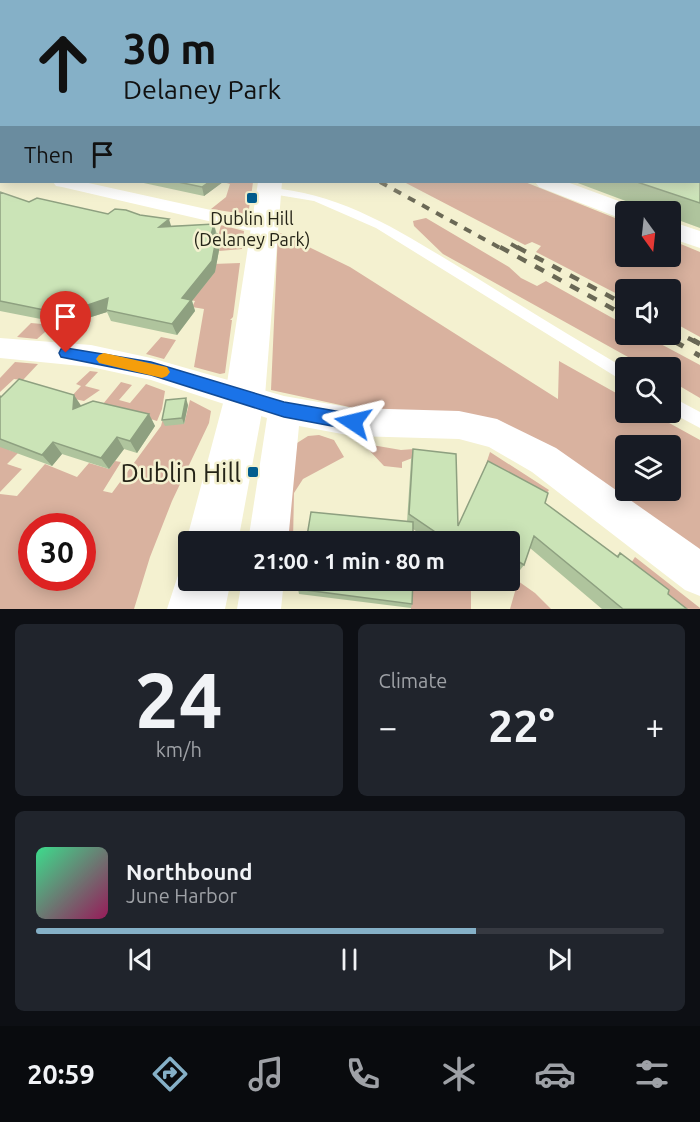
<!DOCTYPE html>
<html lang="en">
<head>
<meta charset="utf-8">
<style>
  :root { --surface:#171b24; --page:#20242c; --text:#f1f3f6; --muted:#9ea1a6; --line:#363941; --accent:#85b0c7 }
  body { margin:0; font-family:Ubuntu,sans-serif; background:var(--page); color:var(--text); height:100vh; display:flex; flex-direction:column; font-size:22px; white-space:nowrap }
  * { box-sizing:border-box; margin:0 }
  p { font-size:20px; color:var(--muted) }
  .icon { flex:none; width:33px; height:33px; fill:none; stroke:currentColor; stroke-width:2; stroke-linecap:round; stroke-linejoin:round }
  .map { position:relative; height:609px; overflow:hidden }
  .drawer { display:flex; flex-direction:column; gap:15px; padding:15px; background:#0d0f14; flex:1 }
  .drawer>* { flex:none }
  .guide { position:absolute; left:0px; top:0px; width:700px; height:183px; box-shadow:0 3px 15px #0003; background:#85b0c7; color:#111; overflow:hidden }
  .needle { width:39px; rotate:165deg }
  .controls { position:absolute; left:615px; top:201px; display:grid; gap:12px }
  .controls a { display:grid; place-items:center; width:66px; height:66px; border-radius:6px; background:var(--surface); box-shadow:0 3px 15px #0003; font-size:30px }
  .speed { position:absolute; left:18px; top:513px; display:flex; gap:12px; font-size:30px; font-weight:700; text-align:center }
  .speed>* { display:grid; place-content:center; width:78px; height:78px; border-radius:50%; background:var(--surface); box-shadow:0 3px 15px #0003; line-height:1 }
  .speed .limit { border:9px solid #d22; background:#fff; color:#111 }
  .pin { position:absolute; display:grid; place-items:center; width:51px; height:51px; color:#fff; margin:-62px -26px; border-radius:50% 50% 50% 0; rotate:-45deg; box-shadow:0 0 6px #0007 }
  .pin .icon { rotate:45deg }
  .me { position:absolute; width:66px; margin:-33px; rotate:280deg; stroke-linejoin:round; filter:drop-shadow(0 0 4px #0008) }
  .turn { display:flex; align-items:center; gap:21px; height:126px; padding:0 24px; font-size:27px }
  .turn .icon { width:78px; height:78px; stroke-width:2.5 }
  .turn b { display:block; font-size:42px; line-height:51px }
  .then { display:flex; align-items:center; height:57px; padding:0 24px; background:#0003; gap:12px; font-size:22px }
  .big { font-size:45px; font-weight:700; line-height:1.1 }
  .drawer .card { flex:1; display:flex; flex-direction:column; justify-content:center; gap:9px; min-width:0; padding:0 21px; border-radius:9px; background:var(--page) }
  .drawer .dial { align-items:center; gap:0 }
  .dial b { font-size:78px; line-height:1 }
  .song { display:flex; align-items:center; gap:18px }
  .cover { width:72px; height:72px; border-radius:9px; background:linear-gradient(135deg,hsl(150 70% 55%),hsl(330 70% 35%)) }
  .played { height:6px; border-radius:3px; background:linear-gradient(90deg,var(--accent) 70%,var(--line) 70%) }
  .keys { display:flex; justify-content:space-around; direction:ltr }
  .heat { display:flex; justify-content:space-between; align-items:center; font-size:33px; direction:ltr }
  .drawer .tiles { flex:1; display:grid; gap:15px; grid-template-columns:1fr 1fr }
  .card:last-child { grid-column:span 2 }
  .trip { position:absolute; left:178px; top:531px; width:342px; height:60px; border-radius:6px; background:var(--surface); box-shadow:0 3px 15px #0003; font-weight:700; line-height:60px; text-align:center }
  .tab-bar { display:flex; height:96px; justify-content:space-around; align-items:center; background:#090b0e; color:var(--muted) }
  .tab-bar .icon { width:42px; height:42px }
  .tab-bar .current { color:var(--accent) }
  .tab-bar b { font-size:27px; color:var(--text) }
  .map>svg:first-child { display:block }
</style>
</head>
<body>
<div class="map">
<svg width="700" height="609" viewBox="0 0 700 609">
  <rect width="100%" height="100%" fill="#f4f1d0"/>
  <path fill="#d9b29f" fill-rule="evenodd" d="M223,182H253L251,197L247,198V201H250L249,209L244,214L211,209L226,197L230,184Z
    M404,182H525L625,222L626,256H670L671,240L700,252V337L671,321L670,290H626L625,298L536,252L541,246L532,242L525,245Z
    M426,218L509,267L521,278L537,286L546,281L625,325L626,334L644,335L700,365V398L671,381L670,368L646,367L443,254L414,226L413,221Z
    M221,225L244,231L242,249L219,251L221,241L217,240Z
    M278,232L350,267L558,399L559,361L625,398L626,412L651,413L700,440V559L548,450L271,390ZM626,446H670V490H626Z
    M240,263L233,317L230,320H232L225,373L220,374L194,367L204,309L192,307L195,301L167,295L213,264Z
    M31,323L53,325L37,339L17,337Z
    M161,337L176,340L164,359L146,354Z
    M15,362L38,364L23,380L14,379L0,392V378Z
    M90,371L98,372L85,386L100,390L84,401L70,398L81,386L76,384Z
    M121,382L132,385L119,400L130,403L146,384L165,391L162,409L157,421L103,404Z
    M190,400L211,411L209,423L172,501L150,557L134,609H0V494L17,496L45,464L77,477L89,463L109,469L115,461L121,462L103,491L112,493L161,426L165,411L184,424ZM32,526H82V578H32Z
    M319,435L334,440L344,457L303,479L294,493L293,541L286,542L297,443L308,436Z
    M0,436L9,450L18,453L7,464L22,469L0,492Z
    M372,445L401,450L414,449L415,457L402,462V468L384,466L367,448Z
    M490,452L549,490L542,500L484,470Z
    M635,557L700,608V609H674L626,571Z
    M468,580L471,583V609H411V581Z
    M518,581L535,593L551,609H510Z"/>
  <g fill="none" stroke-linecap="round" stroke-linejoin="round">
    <path fill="#fff" fill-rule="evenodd" d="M269,188C347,193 412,239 477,278C526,309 576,339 626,369V383L376,228L314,201L266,193V189Z
      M670,396L700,412V428L670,412Z"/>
    <path fill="#fff" fill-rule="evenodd" d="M53,182H84L247,218L272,222L275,226L272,230L265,232L247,230L62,187L56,186Z
      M0,338L91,345L151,358L284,396L353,408L459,411L497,419L556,448L700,549V596L685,590L532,472L489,447L459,439L353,436L299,426L288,542H248L267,418L151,380L91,367L0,358Z
      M242,580H284L281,609H237Z"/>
    <path fill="#fff" fill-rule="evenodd" d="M258,182H282L265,396L238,542H189V550L186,542L225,396Z
      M535,182H567L635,207L638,212H626V220L617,217L539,187Z
      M670,221L700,231V248L670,238Z
      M189,558V580H231L225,609H167L183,560Z"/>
    <path stroke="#6a6855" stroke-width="4" stroke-dasharray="8 8" stroke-linecap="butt" d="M380,182L502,249
      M511,244L520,249"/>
    <path stroke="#6a6855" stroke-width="4.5" stroke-dasharray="10 10" stroke-linecap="butt" d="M500,247L626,316
      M517,247L626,305
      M670,329L696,342
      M660,334L674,342"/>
    <path stroke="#6a6855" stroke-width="5" stroke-dasharray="13 13" stroke-linecap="butt" d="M672,340L700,356
      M693,340L700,344"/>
  </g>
  <path fill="#afc49d" d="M700,137V228L670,217V212H655L575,182H699Z
    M139,182H223L204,196Z
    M0,192L29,202L108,214L171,226L214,224L220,245L215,272L192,301L195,311L177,335L111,321L107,312L88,318L65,314L56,322L0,311Z
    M0,396L149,414L155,426L137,453L124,449L109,469L62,454L52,466L0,447Z
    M188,405L184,424L165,426L162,420Z
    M413,449L458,526L545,503L616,556L620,553L668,594L687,609H602L530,548L524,565L517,574L510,569V542H432L413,529L407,522L411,460Z
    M478,580H497L491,590Z
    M298,589L412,604L411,608L299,594Z"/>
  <path fill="#8ea080" d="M209,182H223L204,196L202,187Z
    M169,219L172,229L159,227Z
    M214,224L216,235H211Z
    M217,234L220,245L215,272L192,301L195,311L177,335L172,324L182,298Z
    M108,298L106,310L107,312L88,318L82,307Z
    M58,303L65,314L56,322L49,311Z
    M74,395L82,407L73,409Z
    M186,398L188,405L184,424L182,418Z
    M149,414L155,426L137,453L130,441Z
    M117,437L124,449L109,469L101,458Z
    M53,442L62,454L52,466L42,455Z"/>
  <path fill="#cbe4b7" stroke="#8ea080" stroke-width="1.5" d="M699,136L700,137V203L637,182H699Z
    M178,182H209L202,187Z
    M0,192L29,202L37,198L108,214L115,209L126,210L140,215L169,219L159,227L214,224L211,235L217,234L212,261L182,298L191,300L172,324L106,310L108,298L82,307L58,303L49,311L0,301Z
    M19,379L74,395L73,409L93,401L149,414L130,441L117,437L101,458L53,442L42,455L0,439V396L1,397Z
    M186,398L182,418L162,420L166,400Z
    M413,449L456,454L458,526L488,461L548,493L545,503L618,557L620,553L669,590L668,594L687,609H623L534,536L524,565L510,556V542H450L409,514Z
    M311,512L413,522V542H306Z
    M300,580H413L412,604L298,589Z"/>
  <linearGradient id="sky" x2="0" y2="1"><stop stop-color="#89bed2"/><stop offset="0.57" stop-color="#faf9ea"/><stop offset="1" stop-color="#faf9ea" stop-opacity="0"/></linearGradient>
  <rect width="700" height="202" fill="url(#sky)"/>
  <path fill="#1a73e8" stroke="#114b97" stroke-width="1.5" d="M66,348L151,362L284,402L353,414L359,417L362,422L359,427L353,430L284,417L151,375L61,357L59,353L61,349Z"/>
  <path fill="#f59e0b" d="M104,353L162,366L167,367L170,372L167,376L162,378L99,363L96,359L99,355Z"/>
  <g fill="#025d8e" stroke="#f4f1d0" stroke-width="2">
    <rect x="246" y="192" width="12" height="12" rx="3"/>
    <rect x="247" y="466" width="12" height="12" rx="3"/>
  </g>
  <g text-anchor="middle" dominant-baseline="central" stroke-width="5" stroke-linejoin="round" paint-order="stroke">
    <g font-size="18" fill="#242317" stroke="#f4f1d0">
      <text x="252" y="218">Dublin Hill<tspan x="252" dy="21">(Delaney Park)</tspan></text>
    </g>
    <g font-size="26" fill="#242317" stroke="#f4f1d0" text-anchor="end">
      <text x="241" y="472">Dublin Hill</text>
    </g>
  </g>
</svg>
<div class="controls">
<a><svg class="needle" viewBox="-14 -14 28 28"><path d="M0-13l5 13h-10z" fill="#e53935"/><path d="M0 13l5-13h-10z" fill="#9ea1a6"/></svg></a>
<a><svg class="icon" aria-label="sound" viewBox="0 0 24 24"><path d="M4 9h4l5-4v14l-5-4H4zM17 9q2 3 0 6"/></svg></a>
<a><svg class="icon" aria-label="search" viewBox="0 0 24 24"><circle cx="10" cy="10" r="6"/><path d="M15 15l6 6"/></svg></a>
<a><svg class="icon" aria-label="layers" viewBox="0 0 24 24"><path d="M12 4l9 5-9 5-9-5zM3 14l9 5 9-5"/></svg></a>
</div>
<div class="speed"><div class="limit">30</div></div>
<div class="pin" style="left:66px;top:353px;background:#d93025"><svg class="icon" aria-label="arrive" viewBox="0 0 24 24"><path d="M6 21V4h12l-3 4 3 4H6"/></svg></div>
<svg class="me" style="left:353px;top:422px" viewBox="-20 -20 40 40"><path d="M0-17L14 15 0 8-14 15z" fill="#1a73e8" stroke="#fff" stroke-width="4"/></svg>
<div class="trip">21:00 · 1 min · 80 m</div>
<div class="guide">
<div class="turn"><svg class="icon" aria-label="ahead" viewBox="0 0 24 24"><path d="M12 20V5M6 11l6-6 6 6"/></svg><div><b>30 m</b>Delaney Park</div></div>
<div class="then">Then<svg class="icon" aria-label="arrive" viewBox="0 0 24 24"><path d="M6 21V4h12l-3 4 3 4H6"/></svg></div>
</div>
</div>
<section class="drawer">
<div class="tiles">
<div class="card dial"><b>24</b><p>km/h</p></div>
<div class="card"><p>Climate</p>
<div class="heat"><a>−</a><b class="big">22°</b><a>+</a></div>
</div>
<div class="card">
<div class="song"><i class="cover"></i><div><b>Northbound</b><p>June Harbor</p></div></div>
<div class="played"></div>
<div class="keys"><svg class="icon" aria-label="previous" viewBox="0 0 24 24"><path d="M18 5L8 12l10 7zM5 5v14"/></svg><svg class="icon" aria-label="pause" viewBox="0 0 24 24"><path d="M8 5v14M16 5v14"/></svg><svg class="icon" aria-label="next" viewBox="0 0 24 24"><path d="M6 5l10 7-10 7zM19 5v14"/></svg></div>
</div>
</div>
</section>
<nav class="tab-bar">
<b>20:59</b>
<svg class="icon current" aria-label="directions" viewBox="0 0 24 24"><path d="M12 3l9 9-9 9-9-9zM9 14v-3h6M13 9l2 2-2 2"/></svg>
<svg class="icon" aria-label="music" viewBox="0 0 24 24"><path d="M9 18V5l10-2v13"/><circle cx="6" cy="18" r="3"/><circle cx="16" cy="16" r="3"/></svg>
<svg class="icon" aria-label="phone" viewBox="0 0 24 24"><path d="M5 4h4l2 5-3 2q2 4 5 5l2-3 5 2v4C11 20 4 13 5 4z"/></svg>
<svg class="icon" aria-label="climate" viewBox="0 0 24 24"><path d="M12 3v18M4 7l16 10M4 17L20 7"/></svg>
<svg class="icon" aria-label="car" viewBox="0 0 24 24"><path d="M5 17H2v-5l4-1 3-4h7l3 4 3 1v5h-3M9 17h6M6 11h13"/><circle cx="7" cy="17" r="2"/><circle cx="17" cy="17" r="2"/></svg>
<svg class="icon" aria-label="filters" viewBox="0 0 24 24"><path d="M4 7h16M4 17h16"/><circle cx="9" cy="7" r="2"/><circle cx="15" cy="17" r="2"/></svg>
</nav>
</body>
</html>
